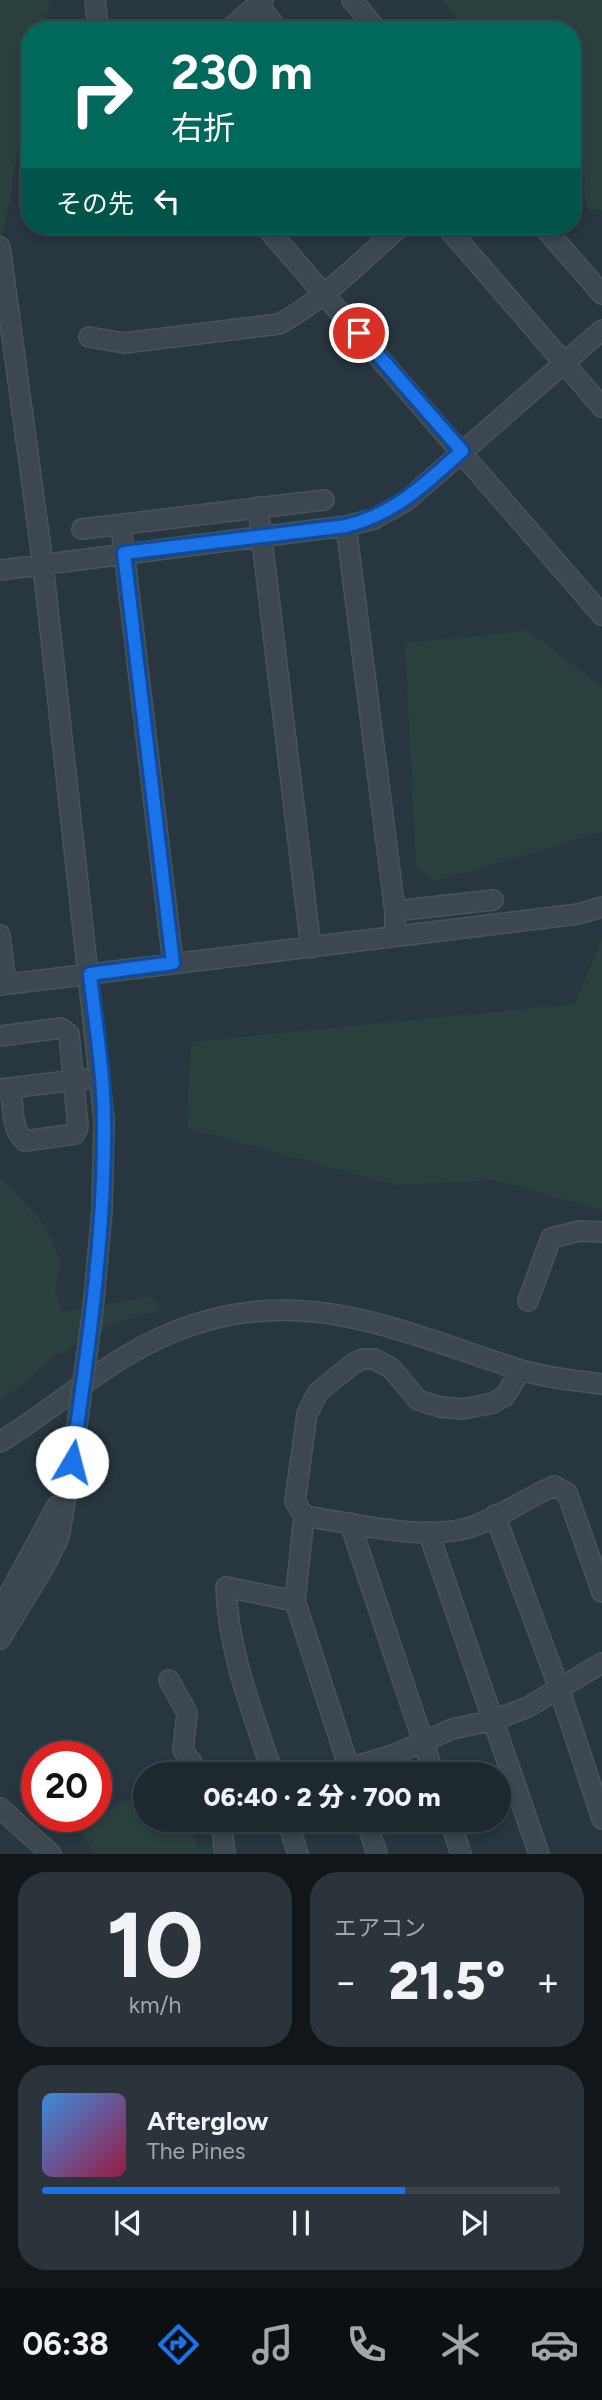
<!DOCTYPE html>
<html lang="ja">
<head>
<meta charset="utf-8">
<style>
  :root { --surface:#1e282f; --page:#2b343b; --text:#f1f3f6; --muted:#a1a6aa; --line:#3c444b; --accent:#1a73e8 }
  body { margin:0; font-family:Figtree,"Noto Sans JP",sans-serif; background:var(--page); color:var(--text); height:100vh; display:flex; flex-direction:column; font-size:26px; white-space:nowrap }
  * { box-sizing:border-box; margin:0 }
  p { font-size:23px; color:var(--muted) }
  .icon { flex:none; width:38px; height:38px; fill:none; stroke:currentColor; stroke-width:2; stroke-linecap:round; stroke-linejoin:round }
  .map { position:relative; height:1854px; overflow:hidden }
  .drawer { display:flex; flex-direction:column; gap:18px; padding:18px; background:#10161a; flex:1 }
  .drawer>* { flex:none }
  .hud { position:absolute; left:21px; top:21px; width:560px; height:214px; border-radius:28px; box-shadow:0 4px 10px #0003,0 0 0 2px var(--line); background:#00695c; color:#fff; overflow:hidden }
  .speed { position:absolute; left:21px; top:1741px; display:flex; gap:14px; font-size:35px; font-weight:700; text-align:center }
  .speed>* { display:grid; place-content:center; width:91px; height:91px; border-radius:50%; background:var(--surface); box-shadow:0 4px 10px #0003,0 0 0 2px var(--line); line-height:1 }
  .speed .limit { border:10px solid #d22; background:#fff; color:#111 }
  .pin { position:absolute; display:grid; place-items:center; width:60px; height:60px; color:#fff; margin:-30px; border:4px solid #fff; border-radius:50%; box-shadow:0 2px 7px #0007 }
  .me { position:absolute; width:77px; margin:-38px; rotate:8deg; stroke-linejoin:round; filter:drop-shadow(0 0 5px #0008) }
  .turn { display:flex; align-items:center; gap:24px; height:147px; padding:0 35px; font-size:32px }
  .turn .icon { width:91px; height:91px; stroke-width:2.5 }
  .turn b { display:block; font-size:49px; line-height:60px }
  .then { display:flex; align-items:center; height:66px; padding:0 35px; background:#0003; gap:14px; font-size:26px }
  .big { font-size:52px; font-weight:800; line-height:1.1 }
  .drawer .tile { flex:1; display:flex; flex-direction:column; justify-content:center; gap:10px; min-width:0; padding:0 24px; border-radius:28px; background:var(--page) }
  .drawer .dial { align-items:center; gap:0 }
  .dial b { font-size:91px; line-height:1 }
  .song { display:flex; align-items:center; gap:21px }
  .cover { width:84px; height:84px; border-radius:10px; background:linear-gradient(135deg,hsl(210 70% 55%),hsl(340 70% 35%)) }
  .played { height:7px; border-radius:4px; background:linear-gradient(90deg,var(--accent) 70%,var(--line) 70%) }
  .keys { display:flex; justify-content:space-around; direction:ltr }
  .heat { display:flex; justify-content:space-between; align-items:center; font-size:38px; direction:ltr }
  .drawer .tiles { flex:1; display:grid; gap:18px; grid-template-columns:1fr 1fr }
  .tile:last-child { grid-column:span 2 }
  .trip { position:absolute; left:133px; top:1762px; width:378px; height:70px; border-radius:35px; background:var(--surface); box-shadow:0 4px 10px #0003,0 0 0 2px var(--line); font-weight:800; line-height:70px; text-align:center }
  .tabs { display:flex; height:112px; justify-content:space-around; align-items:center; background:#0c1013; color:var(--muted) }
  .tabs .icon { width:49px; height:49px }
  .tabs .on { color:var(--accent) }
  .tabs b { font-size:32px; color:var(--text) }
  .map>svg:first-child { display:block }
</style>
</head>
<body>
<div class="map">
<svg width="602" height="1854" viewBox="0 0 602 1854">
  <rect width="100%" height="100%" fill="#28363f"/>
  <path fill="#2a403f" d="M0,0H50L43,30H30V83L0,252Z
    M441,0H602V211L587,208C578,183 594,178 572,152V30H467Z
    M529,631L602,687V832L436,881L416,866L405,643Z
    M602,938V1210L497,1180L396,1185L187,1128L191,1042L575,1004Z
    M0,1176L44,1224L61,1261L55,1292L63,1312L151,1296L161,1310L113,1324L54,1357L0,1402Z
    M145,1792V1820H186L198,1847L217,1845L218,1854H96L75,1826Z"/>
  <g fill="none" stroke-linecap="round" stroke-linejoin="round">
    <g stroke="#49535c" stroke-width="22">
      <path id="minor" d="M95,0L98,26
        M352,0L377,30
        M258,5L279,30
        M228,30L263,0
        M265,226L602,615
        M446,226L602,407
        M543,226L602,294
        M0,247L43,565L104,1120L102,1211L93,1309
        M89,337L124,343L279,324C325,299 362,260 401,226
        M258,507L311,948
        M121,526L173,963
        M346,526L395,911V936
        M82,529L324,500
        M0,570L346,526L374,519L406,501L602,330
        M395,911L493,900
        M0,935L6,984
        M0,985L578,914L602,907
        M0,1036L61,1028L69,1034L78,1127L75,1134L25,1141C11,1131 13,1104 11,1088
        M0,1089L85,1079
        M528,1301L551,1238L580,1231L602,1232
        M0,1442C54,1409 101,1365 160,1338C292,1277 392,1329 518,1369C545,1378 574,1380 602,1384
        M495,1515L559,1688L602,1819
        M304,1516C352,1523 425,1542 471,1527C500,1518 526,1498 554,1486L567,1493L602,1592
        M350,1523L434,1774
        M429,1534L539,1854
        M0,1611L57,1506
        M0,1639L44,1567L59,1537L72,1462
        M169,1680L187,1713L183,1750L200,1774
        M349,1768L393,1755L452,1729L494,1720L528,1707L602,1663
        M273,1774C253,1713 228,1652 226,1587L295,1601
        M351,1774L295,1601L304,1516L295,1501L307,1414L318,1392L354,1363L363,1359H374L391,1368L418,1400L440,1407L463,1409L493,1403L505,1396L521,1370
        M0,1808L51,1854
        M221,1820L225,1854
        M287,1820L298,1854
        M366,1820L377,1854
        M450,1820L461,1854"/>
    </g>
    <use href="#minor" stroke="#3c474f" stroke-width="19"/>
    <g stroke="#49535c" stroke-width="22" stroke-linecap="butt">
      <path id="minor-bridge" d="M72,1462L93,1309"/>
    </g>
    <use href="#minor-bridge" stroke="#3c474f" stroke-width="19"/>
  </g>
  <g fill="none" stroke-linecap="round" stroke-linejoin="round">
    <g stroke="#114b97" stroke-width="18">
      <path id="route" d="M72,1462C88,1349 105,1236 104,1122C104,1073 95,1022 90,974L173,963L124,553L346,526C397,513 423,485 462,451L359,333"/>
    </g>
    <use href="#route" stroke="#1a73e8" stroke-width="12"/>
  </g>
</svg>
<div class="speed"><div class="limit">20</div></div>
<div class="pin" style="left:359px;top:333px;background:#d93025"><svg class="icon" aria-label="arrive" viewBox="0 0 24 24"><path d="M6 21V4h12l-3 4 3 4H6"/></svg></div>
<svg class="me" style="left:72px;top:1462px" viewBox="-20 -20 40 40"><circle r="19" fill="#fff"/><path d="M0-13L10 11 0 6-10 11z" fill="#1a73e8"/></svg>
<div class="trip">06:40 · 2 分 · 700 m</div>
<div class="hud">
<div class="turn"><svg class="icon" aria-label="right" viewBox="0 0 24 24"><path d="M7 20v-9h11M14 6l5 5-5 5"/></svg><div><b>230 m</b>右折</div></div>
<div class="then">その先<svg class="icon" aria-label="left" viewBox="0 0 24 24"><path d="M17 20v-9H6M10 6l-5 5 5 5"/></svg></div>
</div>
</div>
<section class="drawer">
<div class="tiles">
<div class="tile dial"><b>10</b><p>km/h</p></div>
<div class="tile"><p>エアコン</p>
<div class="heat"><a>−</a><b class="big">21.5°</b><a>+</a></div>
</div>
<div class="tile">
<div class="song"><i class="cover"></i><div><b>Afterglow</b><p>The Pines</p></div></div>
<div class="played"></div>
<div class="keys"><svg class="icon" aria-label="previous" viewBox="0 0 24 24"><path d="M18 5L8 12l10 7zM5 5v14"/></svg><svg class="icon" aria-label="pause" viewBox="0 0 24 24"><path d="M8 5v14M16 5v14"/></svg><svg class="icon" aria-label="next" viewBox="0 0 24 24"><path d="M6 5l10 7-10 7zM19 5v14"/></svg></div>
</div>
</div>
</section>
<nav class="tabs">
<b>06:38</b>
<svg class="icon on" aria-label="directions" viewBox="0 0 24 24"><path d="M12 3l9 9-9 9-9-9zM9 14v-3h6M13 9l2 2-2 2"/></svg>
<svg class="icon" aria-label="music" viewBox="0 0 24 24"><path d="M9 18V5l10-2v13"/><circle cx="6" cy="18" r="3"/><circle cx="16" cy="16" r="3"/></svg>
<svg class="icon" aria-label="phone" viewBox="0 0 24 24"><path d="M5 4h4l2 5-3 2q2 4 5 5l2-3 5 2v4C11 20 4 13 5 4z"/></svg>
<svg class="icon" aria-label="climate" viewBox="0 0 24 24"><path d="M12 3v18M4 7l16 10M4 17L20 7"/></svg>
<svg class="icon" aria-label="car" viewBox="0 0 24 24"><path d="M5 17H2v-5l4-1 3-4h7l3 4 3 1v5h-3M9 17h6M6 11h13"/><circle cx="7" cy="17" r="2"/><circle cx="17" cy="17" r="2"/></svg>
</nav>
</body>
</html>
